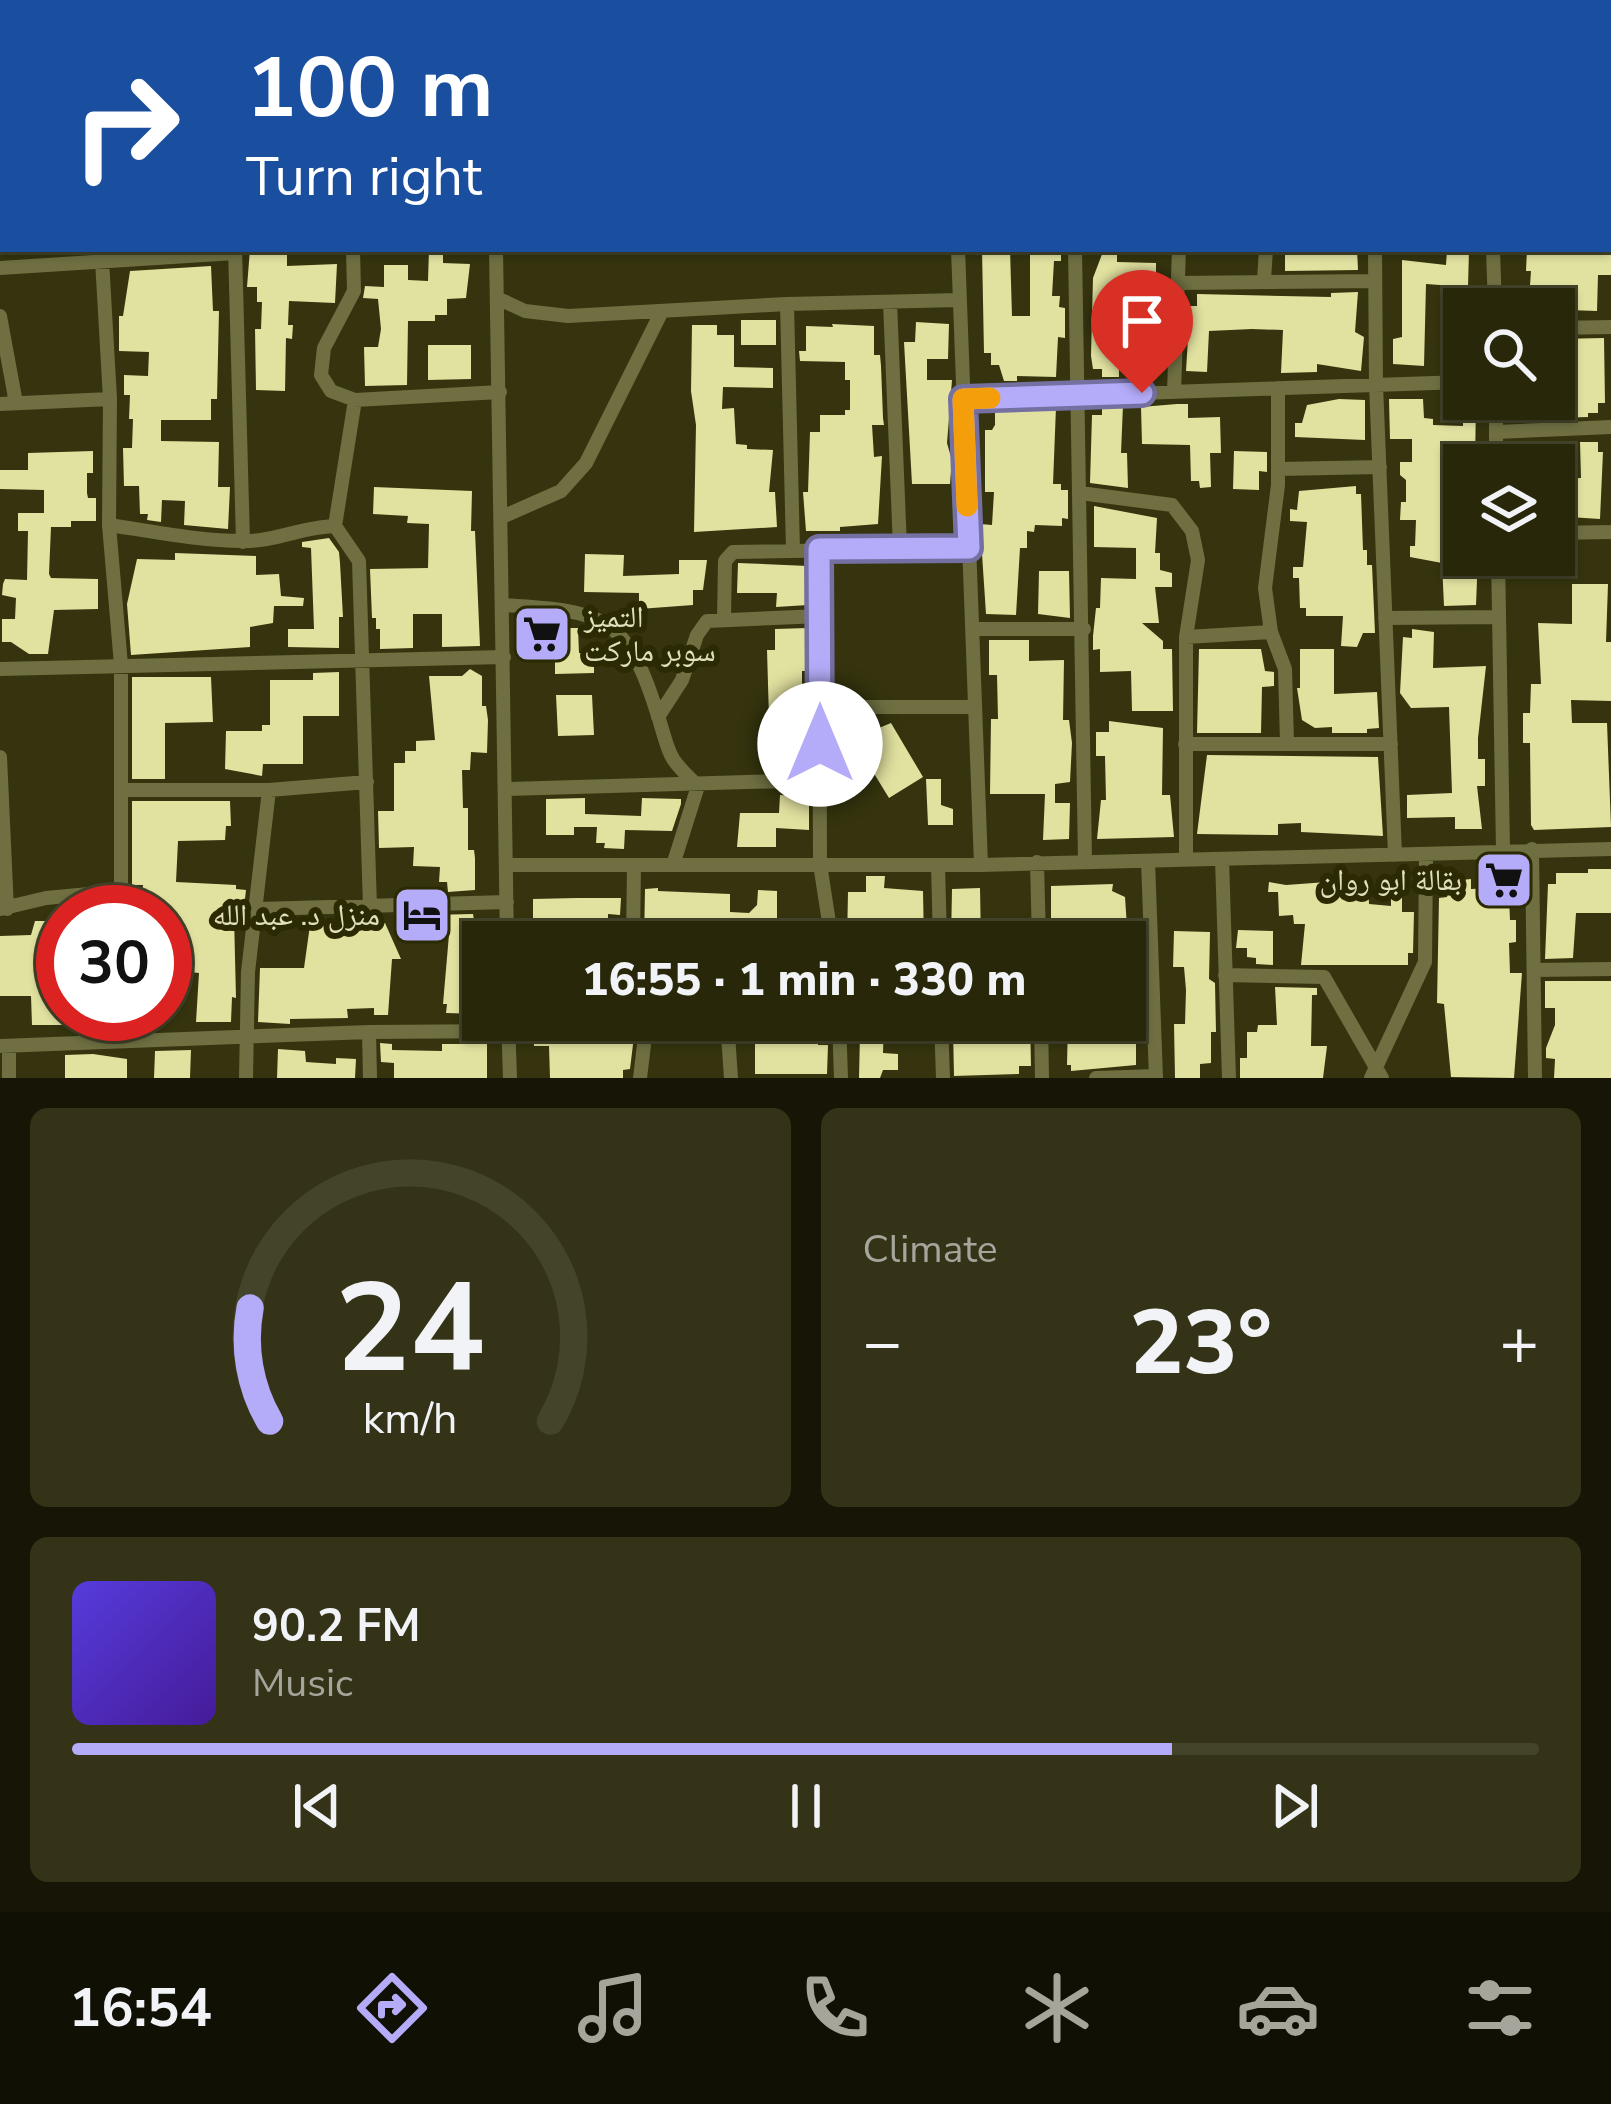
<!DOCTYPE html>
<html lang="en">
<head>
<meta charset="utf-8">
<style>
  :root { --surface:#28270a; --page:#343318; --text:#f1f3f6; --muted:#a5a59c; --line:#44442b; --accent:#b4acf9 }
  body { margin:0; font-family:"Nunito Sans","Noto Naskh Arabic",sans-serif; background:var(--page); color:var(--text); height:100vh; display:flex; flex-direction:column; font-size:45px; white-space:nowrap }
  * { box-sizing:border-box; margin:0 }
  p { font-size:39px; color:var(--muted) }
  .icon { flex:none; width:66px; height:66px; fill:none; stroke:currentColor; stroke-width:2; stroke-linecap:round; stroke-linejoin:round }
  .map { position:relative; height:1078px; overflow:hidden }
  .drawer { display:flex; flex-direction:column; gap:30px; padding:30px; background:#161506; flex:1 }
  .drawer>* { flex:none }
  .banner { position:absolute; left:0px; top:0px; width:1611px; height:252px; box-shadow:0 3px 9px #0004,0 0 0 3px var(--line); background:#1a4fa0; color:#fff; overflow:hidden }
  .tools { position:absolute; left:1443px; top:288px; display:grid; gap:24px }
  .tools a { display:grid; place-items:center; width:132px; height:132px; border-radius:0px; background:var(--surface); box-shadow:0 3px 9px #0004,0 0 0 3px var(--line); font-size:60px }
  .speed { position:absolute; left:36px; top:885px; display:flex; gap:24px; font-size:60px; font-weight:700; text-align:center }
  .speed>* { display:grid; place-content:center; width:156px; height:156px; border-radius:50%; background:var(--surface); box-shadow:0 3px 9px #0004,0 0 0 3px var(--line); line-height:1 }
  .speed .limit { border:18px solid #d22; background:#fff; color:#111 }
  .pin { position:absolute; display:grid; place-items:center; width:102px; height:102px; color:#fff; margin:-123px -51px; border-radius:50% 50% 50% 0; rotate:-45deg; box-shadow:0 0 12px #0007 }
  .pin .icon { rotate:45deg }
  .me { position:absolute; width:132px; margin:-66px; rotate:0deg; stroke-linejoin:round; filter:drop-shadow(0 0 9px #0008) }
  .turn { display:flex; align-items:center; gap:42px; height:252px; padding:0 48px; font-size:54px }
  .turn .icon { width:156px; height:156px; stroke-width:2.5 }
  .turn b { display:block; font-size:84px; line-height:102px }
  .big { font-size:90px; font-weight:800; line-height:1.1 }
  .drawer .tile { flex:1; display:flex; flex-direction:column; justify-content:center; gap:18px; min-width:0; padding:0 42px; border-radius:18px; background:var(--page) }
  .drawer .dial { align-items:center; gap:0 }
  .dial svg { height:312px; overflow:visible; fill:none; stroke:var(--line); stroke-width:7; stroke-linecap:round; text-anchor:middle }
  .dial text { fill:var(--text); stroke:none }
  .song { display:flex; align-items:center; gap:36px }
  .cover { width:144px; height:144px; border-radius:18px; background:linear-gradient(135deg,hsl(250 70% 55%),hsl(260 70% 35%)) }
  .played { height:12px; border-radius:6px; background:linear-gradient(90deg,var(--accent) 75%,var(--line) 75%) }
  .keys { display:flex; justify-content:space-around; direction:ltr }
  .heat { display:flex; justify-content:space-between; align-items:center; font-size:66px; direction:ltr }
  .drawer .tiles { flex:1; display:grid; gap:30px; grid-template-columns:1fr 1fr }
  .tile:last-child { grid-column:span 2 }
  .trip { position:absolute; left:462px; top:921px; width:684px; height:120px; border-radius:0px; background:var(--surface); box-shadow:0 3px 9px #0004,0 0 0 3px var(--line); font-weight:800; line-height:120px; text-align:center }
  .tab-bar { display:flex; height:192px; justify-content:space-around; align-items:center; background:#101004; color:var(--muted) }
  .tab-bar .icon { width:84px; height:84px }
  .tab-bar .active { color:var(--accent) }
  .tab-bar b { font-size:54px; color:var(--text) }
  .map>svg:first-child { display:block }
</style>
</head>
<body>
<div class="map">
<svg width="1611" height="1078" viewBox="0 0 1611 1078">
  <rect width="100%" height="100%" fill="#35340e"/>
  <path fill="#e1e1a0" d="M250,249H287V266L337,264L335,303L289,301L288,325H293L292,339L286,338L285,391L256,390L255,329H261L262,302H257V287H247Z
    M429,249H443V263L470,264L466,298L447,299V315H435V321H408L407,385L365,386L364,347H378L381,329L378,299L363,298L365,286L384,287V265H408V280L428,281Z
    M982,249H1010L1012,316H1030V249H1061V261H1054L1052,296H1060L1059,307L1065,308V338L1058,337L1056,377L1017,376V381H1004L999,365H991V353H984Z
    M1104,249H1117V262L1156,263V305H1166L1165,336H1112V359H1119V377H1102V369H1093L1091,356L1093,278Z
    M1293,249H1357L1358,270L1285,271V254H1293Z
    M1527,249H1611V275H1598L1597,311L1538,309V301L1529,300L1531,271H1526Z
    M1447,250H1469L1468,287L1426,284L1424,366L1393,364V339L1402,337V260L1446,265Z
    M211,266L213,311H219L217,399H211V420H161V441L219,442L218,487H230L228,529L184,525L185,501L162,500L161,522L147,520L148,514H140L139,486H124L123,448H132L133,419H129L130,395H124V375L148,376L149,352L119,351V316H123L130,271Z
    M1358,292L1355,332L1364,337L1361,371L1317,364V372L1281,373L1283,330L1252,329L1209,331L1207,372L1186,371L1190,306H1197V294L1331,297V293Z
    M741,320H776V345H741Z
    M916,322L949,324L948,359H927V380H952L947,443L955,471H951L950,484H912L904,342H915Z
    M832,324L874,326V355H880L881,366L883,418L884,425H872L874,457L882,456L878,524L840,527V531H806L803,492H808L810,432H820V415H845V410H850V380H845V362L800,361L799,351H806V326L833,327Z
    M692,325H717V335H734V367L773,368V388L723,387L722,409L734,408L736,444L747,445V449L773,450L769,492H775L777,527L694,532L696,425L691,391Z
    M1604,338L1605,403H1598V413H1588V417L1523,419V399H1554L1557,339Z
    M428,345H471V379L428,380Z
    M1339,399L1365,400V440L1295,437V423H1302L1307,405Z
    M1389,399H1423L1424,418L1433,419V425L1463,426V399H1476L1475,465H1464V555H1478L1476,605L1444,606L1442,563L1410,557V546H1415L1416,520H1400L1401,502H1406V480L1400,475V462H1412V439H1390Z
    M1177,404H1188V418L1220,417L1221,453H1210L1211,487L1200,488L1199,481H1191L1190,445L1142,444L1141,407Z
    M1123,405L1121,453H1127L1128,488L1090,483L1092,415H1102V406Z
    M1056,407L1053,484H1061V490H1068V519L1062,518V526L1035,525L1034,532L1027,531V548H1020L1016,615L986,614L980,524L992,525L994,492H985V430H992L995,425V409Z
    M1580,442H1598V452H1603L1600,519L1554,516V479L1581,478Z
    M93,451V473H87V493L88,498H96V521H71V527H51L49,574L51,578L98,579V609L54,610L48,654H29L11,642H2V619H15L16,598L2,595L3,584L5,579L27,580L28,531H18V513H44V490L0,489V470H28V453Z
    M1234,451L1267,452V472L1259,471V490L1233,489Z
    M1356,486V494H1361L1363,550H1367V565H1372L1375,633H1363L1357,647L1341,646L1343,616H1306V608H1300L1299,578H1293V567H1303L1307,522L1290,521V509L1297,510L1299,491Z
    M374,487L472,491L471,531H475L480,646L442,647V614H413V648L380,649V629H376V618H372L370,569L428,568L429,524L407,523L408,516L373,514Z
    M1094,506L1157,518L1155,553H1160V570L1172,573V587H1155L1159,623H1142L1163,641V649H1172L1173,711H1132L1131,671L1100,672V649L1093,650V636L1096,608H1100L1101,578L1136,579V548L1094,547Z
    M329,538L339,552L340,563L343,617H339V648L288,647V629H314L311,548L302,547V542Z
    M175,553L256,556V575L279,574L281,596L304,598L303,606H274L273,623L250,627V647L131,655L127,604L137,559L175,560Z
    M585,554L624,555L623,576L679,574V560H707L703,590H693V605L639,609V593L584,592Z
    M738,563L808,566V605L776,607L777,593H737Z
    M1039,571H1069L1070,618L1038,614Z
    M1572,584H1608L1606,642H1611V701L1571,700L1572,723H1607L1611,827L1534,830L1531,825L1530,743H1523V713H1530L1531,684H1541L1538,623L1572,624Z
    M564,628H578L579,653H594V673L555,674V652H545V632H564Z
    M808,628V671H802V732H808V769L778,770V752H770L767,650H775V629Z
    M1412,629L1434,632L1433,668L1486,666L1478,738V759H1485V786H1477L1482,829H1455V817L1407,818V795L1452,793L1449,707L1411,708L1400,693L1403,637L1412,638Z
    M989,640H1029V661L1064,660L1063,720H1069L1072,743L1070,782L1055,784V803H1070L1069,839L1043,840L1045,794H990L991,719H998L997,675H989Z
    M1199,649H1261L1265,671L1274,672V686L1262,687L1261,733H1197Z
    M1300,649H1334V694L1377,692L1379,728L1367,729V733H1332V727L1315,728L1302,720L1297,688H1300Z
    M470,669L482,676V706H486L488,720L487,753L471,752L470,770H462L463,808H468V850H474L475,858V890L448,892L447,882H439L440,867L413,866L414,847L379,848L378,811H394V763H405V751H416V741L435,740L429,676H462Z
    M339,672V716H303V764H263L262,776L225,769L226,731H262V725H270V680H313V673Z
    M132,677H211L213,722L165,723V779H132Z
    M556,695H592L594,735L558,736Z
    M1109,721L1163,728L1162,795H1170L1174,837L1097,839L1101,800H1106L1105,756H1096V732H1109Z
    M891,723L923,777L889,798L856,744L864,739L862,735Z
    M1207,755L1378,757L1383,836L1301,832V823L1278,824V835L1197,834Z
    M926,779H941V805L953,809V825H928Z
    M780,795L809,797V830L776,828V847H737L740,813H779Z
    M585,798V814L641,816L642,798L681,799V804L672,831L625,830L624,849L604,848L605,843H596L597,827H574V835H546V799Z
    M132,801H230L231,826H226L225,840L178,841L176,882L236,885V889L246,890L243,917L234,916L236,998L232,997L231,1022H196L199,973L190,972L191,954L165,953V912H141L143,885H132Z
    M1588,869H1611V913H1576L1573,958L1545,959L1548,884H1556V873H1588Z
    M1518,875V897H1509L1510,920H1516V942L1509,943L1510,973H1522L1514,1078L1451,1077L1444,1004L1437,1003L1439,898L1447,897L1451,881L1471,879V889L1494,888V876Z
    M866,876H885L884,888L923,891L924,942H847L848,892H866Z
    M1368,879L1369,904L1391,906V895H1402V912H1414L1413,953H1408V965H1301L1305,924H1294L1293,915L1279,916L1278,892H1268L1269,882L1286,885Z
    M1113,884L1112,891L1125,897L1128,942H1051V886Z
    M658,888V891L730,894V912L749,913L757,905L758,890L777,891V942H644L645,889Z
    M980,888L981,942L951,941L952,889Z
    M577,898H621L620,915L608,914V931H578V935H571V942H556V933L533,932V899Z
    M473,914L474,920L490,924V942H483V962H474L472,973L470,996H481L480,1014L446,1013L447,1004H443L450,923L430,925L429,915Z
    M35,921H59V932H62V1025H32L31,996H0V936L31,935Z
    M385,923L401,959H392L388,1015H374V1008L347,1009L348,1018L290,1019V1024L258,1022L260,968H304L310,925L327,926L326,933L352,934V925Z
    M1238,930L1273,931V965L1256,964V958L1247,957V948H1236Z
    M1174,931L1210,932L1209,979L1215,983L1216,1032H1211V1063L1200,1064V1078H1175L1174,1024H1185L1186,990L1184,967H1173Z
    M1545,981H1611V1078H1554L1555,1059L1546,1058V1048L1555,1025V1008H1545Z
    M1275,987L1317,988V995H1312L1311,1046H1327L1323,1078H1240V1058H1247V1032H1257L1258,1025H1277Z
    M533,1020H625L626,1027L635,1028L630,1069L623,1070V1078H550L549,1046H534Z
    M746,1020H818V1045H828L827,1074H755V1033H746Z
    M853,1020H884L883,1053L898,1054V1070H883L880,1078H859L860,1034H853Z
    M961,1020H1030L1031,1066H1019V1074L954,1076L953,1030H961Z
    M1068,1020H1085V1025L1092,1027H1136V1065L1071,1071V1065H1067Z
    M380,1043L392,1044V1050L442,1051V1044H487V1078H394V1063L381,1062Z
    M278,1049L305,1051L306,1062L336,1064V1058L356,1059L355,1078H277Z
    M191,1050L190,1078H154L155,1051Z
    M93,1054L127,1059V1078H65V1055Z"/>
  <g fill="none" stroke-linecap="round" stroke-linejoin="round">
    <path stroke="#6f6f42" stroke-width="14" d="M102,0V3
      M353,0V3
      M500,0V3
      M949,0V3
      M1077,0L1078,3
      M1371,0V3
      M1168,3L1169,0
      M1485,3V0
      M0,134H3
      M1608,213L1611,212
      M235,249L243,542
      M353,249L354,291L324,348L321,375L331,391L355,400L335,526L359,561L370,907
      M496,249L507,942
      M958,249L981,865
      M1075,249L1085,861
      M1375,249L1376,384L1395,855
      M1493,249L1495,309
      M102,260L110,399L109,525L121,665V912
      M0,268L235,253
      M1264,280L1266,249
      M1178,283L1375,281
      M497,298L525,311L568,316L787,304L960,300
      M890,302L900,548
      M787,304L793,550
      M0,316L16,403
      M1554,328L1611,327
      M1278,388V485L1265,588L1271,632L1285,669L1287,743
      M1174,392L1179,249
      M963,399L1464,382
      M1496,399V465
      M355,400L500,392
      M0,404L110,399
      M1496,432L1611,427
      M1279,469L1380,467
      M1080,493L1172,505L1192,531L1198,560L1186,637V859
      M502,517L561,491L586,463L662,311
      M109,525C152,531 198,541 242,541C274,542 302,527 335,526
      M1554,533L1611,532
      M819,549L820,864L832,942
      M1498,555L1503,850
      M503,605C604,611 627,615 658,716C671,756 665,755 698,786L673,865
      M724,618L725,561L733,552L969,548
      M1385,618L1499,617
      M972,629H1084
      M1186,637L1271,632
      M0,669L504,657
      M820,707H975
      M658,717L682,680L697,635L707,621L821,616
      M1185,744H1391
      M0,757L7,909
      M506,789L820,780
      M122,790H269L367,782
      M1532,849L1535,1078
      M1222,859L1229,1078
      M1148,861L1156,1078
      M1037,862L1039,942
      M506,865H981L1611,849
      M938,865L940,942
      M0,909L46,898L121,891
      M258,909L507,902
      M633,942L634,865
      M1534,970L1611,969
      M1225,975L1324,977L1382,1078
      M122,1014V1039
      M508,1020L510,1078
      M727,1020L731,1078
      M839,1020L841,1078
      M941,1020L943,1078
      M1041,1020L1042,1078
      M369,1032L370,1078
      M0,1046L369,1032L508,1031
      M9,1078V1046
      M246,1078L248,972L269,790
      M640,1078L647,1020
      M1096,1078L1156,1076
      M1371,1078L1425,962L1426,854"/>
  </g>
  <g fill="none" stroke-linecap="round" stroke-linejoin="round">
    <g stroke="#7570a2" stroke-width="30">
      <path id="route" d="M820,744L819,549L969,548L963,399L1142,393"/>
    </g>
    <use href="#route" stroke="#b4acf9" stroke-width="21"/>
    <path stroke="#f59e0b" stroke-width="21" d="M967,506L963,399L990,398"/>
  </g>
  <defs>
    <g id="supermarket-square" transform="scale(3)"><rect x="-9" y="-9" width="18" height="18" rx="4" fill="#b4acf9" stroke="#2b2a03"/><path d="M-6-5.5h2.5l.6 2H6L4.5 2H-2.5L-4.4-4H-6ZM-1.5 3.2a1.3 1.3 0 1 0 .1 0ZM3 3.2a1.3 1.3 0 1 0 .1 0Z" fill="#111"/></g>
    <g id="hotel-square" transform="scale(3)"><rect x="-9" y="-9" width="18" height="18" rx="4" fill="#b4acf9" stroke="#2b2a03"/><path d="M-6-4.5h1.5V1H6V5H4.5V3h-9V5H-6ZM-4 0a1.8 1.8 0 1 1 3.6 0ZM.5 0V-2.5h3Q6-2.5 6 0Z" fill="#111"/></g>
  </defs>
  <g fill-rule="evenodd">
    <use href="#supermarket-square" x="542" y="634"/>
    <use href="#supermarket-square" x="1504" y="880"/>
    <use href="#hotel-square" x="422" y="915"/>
  </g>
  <g text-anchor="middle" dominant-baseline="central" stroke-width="12" stroke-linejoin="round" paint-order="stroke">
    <g font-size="30" fill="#e0e0bd" stroke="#2b2a03" text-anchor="end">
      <text x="584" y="617" text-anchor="start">التميز<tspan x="584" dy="34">سوبر ماركت</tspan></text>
      <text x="1462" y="880">بقالة ابو روان</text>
      <text x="380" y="915">منزل د. عبد الله</text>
    </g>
  </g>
</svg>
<div class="tools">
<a><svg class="icon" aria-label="search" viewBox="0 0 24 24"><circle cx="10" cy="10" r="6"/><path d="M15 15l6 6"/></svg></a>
<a><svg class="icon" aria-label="layers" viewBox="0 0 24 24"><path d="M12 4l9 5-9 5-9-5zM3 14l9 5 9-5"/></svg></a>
</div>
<div class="speed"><div class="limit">30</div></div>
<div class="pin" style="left:1142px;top:393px;background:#d93025"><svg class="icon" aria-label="arrive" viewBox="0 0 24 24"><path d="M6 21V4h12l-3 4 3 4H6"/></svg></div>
<svg class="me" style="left:820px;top:744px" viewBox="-20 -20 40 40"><circle r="19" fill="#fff"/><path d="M0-13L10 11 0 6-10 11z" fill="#b4acf9"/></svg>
<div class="trip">16:55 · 1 min · 330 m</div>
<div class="banner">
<div class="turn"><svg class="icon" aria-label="right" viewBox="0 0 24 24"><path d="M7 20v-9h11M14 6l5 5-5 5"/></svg><div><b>100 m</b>Turn right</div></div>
</div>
</div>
<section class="drawer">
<div class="tiles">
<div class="tile dial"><svg viewBox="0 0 100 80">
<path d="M14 69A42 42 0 1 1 86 69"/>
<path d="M14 69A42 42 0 0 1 9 40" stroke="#b4acf9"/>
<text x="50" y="56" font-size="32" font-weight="700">24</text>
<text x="50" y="72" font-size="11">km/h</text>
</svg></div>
<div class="tile"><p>Climate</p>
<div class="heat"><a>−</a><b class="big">23°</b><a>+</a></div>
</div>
<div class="tile">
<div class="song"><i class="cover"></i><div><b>90.2 FM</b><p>Music</p></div></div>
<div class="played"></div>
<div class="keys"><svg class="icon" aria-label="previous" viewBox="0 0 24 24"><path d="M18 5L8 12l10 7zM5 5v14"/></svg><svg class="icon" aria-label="pause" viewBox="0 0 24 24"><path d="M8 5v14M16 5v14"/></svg><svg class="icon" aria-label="next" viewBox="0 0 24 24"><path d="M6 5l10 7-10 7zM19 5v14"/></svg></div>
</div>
</div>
</section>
<nav class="tab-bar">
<b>16:54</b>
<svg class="icon active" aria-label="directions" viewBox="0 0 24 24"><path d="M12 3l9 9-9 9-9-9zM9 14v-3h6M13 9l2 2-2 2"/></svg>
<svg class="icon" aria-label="music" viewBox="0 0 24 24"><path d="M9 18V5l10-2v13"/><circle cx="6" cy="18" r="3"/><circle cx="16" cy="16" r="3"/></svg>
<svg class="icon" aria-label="phone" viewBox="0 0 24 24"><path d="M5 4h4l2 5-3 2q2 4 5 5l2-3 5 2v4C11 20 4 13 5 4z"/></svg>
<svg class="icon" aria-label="climate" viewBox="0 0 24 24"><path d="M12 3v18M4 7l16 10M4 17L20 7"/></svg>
<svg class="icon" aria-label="car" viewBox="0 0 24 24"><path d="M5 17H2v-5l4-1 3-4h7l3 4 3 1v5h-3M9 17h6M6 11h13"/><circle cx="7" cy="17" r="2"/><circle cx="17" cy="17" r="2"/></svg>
<svg class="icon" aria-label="filters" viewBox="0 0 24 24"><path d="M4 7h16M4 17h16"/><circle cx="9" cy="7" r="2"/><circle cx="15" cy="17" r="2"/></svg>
</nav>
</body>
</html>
